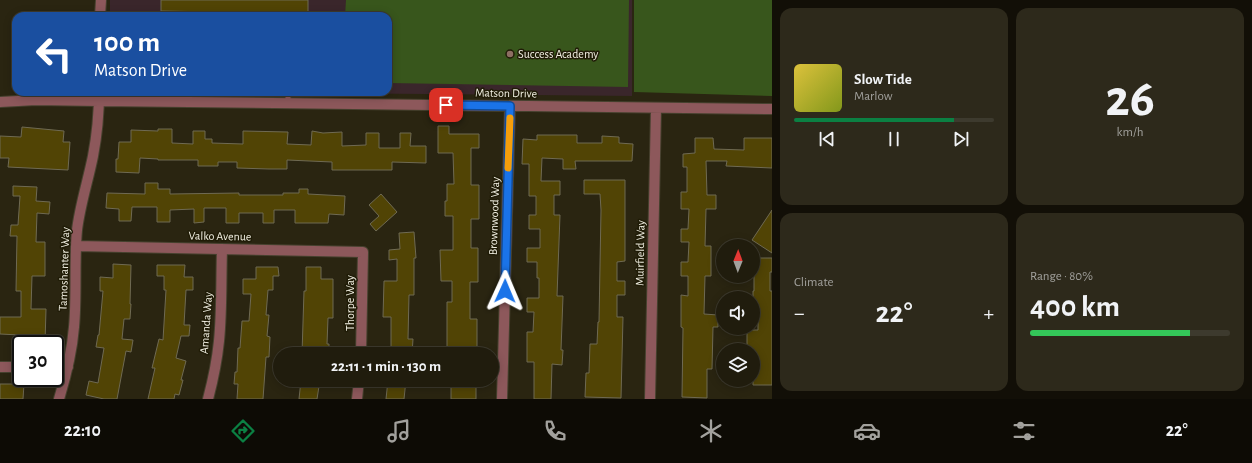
<!DOCTYPE html>
<html lang="en">
<head>
<meta charset="utf-8">
<style>
  :root { --surface:#201c0d; --page:#2d291b; --text:#f1f3f6; --muted:#a2a19d; --line:#3d3a2e; --accent:#0b8043 }
  body { margin:0; font-family:"Alegreya Sans",sans-serif; background:var(--page); color:var(--text); height:100vh; display:flex; flex-direction:column; font-size:15px; white-space:nowrap }
  * { box-sizing:border-box; margin:0 }
  p { font-size:13px; color:var(--muted) }
  .icon { flex:none; width:22px; height:22px; fill:none; stroke:currentColor; stroke-width:2; stroke-linecap:round; stroke-linejoin:round }
  .map { position:relative; flex:1; overflow:hidden }
  .drawer { display:flex; flex-direction:column; gap:8px; padding:8px; background:#120f07; width:480px }
  .drawer>* { flex:none }
  .banner { position:absolute; left:12px; top:12px; width:380px; height:84px; border-radius:12px; box-shadow:0 2px 10px #0003,0 0 0 1px var(--line); background:#1a4fa0; color:#fff; overflow:hidden }
  .needle { width:26px; rotate:1deg }
  .controls { position:absolute; left:716px; top:239px; display:grid; gap:8px }
  .controls a { display:grid; place-items:center; width:44px; height:44px; border-radius:50%; background:var(--surface); box-shadow:0 2px 10px #0003,0 0 0 1px var(--line); font-size:20px }
  .speed { position:absolute; left:12px; top:335px; display:flex; gap:8px; font-size:20px; font-weight:700; text-align:center }
  .speed>* { display:grid; place-content:center; width:52px; height:52px; border-radius:50%; background:var(--surface); box-shadow:0 2px 10px #0003,0 0 0 1px var(--line); line-height:1 }
  .speed .limit { border:2px solid #111; border-radius:6px; background:#fff; color:#111 }
  .pin { position:absolute; display:grid; place-items:center; width:34px; height:34px; color:#fff; margin:-17px; border-radius:8px; box-shadow:0 2px 6px #0006 }
  .me { position:absolute; width:44px; margin:-22px; rotate:1deg; stroke-linejoin:round; filter:drop-shadow(0 0 3px #0008) }
  .turn { display:flex; align-items:center; gap:14px; height:84px; padding:0 16px; font-size:18px }
  .turn .icon { width:52px; height:52px; stroke-width:2.5 }
  .turn b { display:block; font-size:28px; line-height:34px }
  .big { font-size:30px; font-weight:600; line-height:1.1 }
  .drawer .card { flex:1; display:flex; flex-direction:column; justify-content:center; gap:6px; min-width:0; padding:0 14px; border-radius:12px; background:var(--page) }
  .drawer .dial { align-items:center; gap:0 }
  .dial b { font-size:52px; line-height:1 }
  .song { display:flex; align-items:center; gap:12px }
  .cover { width:48px; height:48px; border-radius:6px; background:linear-gradient(135deg,hsl(50 70% 55%),hsl(70 70% 35%)) }
  .played { height:4px; border-radius:2px; background:linear-gradient(90deg,var(--accent) 80%,var(--line) 80%) }
  .keys { display:flex; justify-content:space-around; direction:ltr }
  .heat { display:flex; justify-content:space-between; align-items:center; font-size:22px; direction:ltr }
  .charge { height:6px; border-radius:3px; background:linear-gradient(90deg,#34c759 80%,var(--line) 0) }
  .drawer .tiles { flex:1; display:grid; gap:8px; grid-template-columns:repeat(2,1fr) }
  .trip { position:absolute; left:273px; top:347px; width:226px; height:40px; border-radius:20px; background:var(--surface); box-shadow:0 2px 10px #0003,0 0 0 1px var(--line); font-weight:600; line-height:40px; text-align:center }
  .tab-bar { display:flex; height:64px; justify-content:space-around; align-items:center; background:#0d0b05; color:var(--muted) }
  .tab-bar .icon { width:28px; height:28px }
  .tab-bar .current { color:var(--accent) }
  .tab-bar b { font-size:18px; color:var(--text) }
  main { display:flex; flex:1; min-height:0 }
  .map>svg:first-child { display:block }
</style>
</head>
<body>
<main>
<div class="map">
<svg width="772" height="399" viewBox="0 0 772 399">
  <rect width="100%" height="100%" fill="#2a2511"/>
  <path fill="#3a262b" d="M110,0H632V96L206,92H388V16H110Z"/>
  <path fill="#38561c" d="M346,0H629L628,87L388,83V16H345Z
    M634,0H772V96L634,92Z"/>
  <path fill="#514405" stroke="#6f6a53" d="M161,0H308V16H271V13L161,11Z
    M438,126H449V134H479V148H471V185H479V219H471V248H478V282H470V319H477V352H470V354H447V302H452V281H441L440,250H453V216H445V201H447V184H454L453,153H438Z
    M22,127L64,131L63,142H70L68,170L8,167L9,158H0V136L21,137Z
    M158,129H172V143L193,144V131H205V139H212V143L243,144V131L288,132L287,144L311,145L312,131L323,133L342,132V146L366,145V133H379V148H400V133H411L410,146H426V163L392,162V170H332V162L287,160V169H269L237,168V162H218V166H198V160H158V159L140,158L139,173L116,172V159H118L119,142H131V130L158,131Z
    M537,135H577V143H602V136L619,137V143L633,144L632,161H575L576,169H563V159L542,158L541,181H560V195H554V215H560L557,296H563L561,350H563L562,365L552,364L551,399H534V362H527V332H533L534,312H527V298H539V278H537V262H527V248H540V229H529V215H536V196H529V164H522L523,139L537,140Z
    M695,138H713L714,149L744,150V138H772V168L726,166L727,161H706L707,195H716V209H706L705,246H711V276H705L704,314L718,315V327H713L712,369H707V398L682,397L683,328L681,327V295L688,296V276H681V262H688L689,242H681V229H688L689,209H681V192H687V167H683V154L695,153Z
    M584,180H625V261L617,262V281H625V295H617V317H623L621,398L585,397L586,373H589L590,344H597L598,322H599L601,210L600,194H584Z
    M145,183H158V189H170V194L239,193V195H283V193H299V189H308V194L345,196L344,215L329,214L328,223H295V210H274V223H263V213H239V223H226V208H204V222L194,223V209L170,210V222H157V207H132L131,221H119V209L106,208L107,193L145,194Z
    M13,186L37,187L36,201L50,202L49,214L37,213L36,242H45V276H32L31,309H46L45,343H20V335L0,334V317H21V291H16L17,236H10L11,225H18L20,196H13Z
    M381,194L397,212L376,231L370,224L379,216L369,205Z
    M772,210V253L752,240Z
    M414,232L416,258H414V295H409L408,339H413L412,354H391V317H383L384,281H397V259L389,260V250L400,249L399,233Z
    M754,258H772V272H770V291H772V385H753V350H747V330H758V304H753V291H754Z
    M113,264L131,265L130,304H131L130,319H124L122,339L133,340L131,352L126,351L117,399H104L86,395L89,381L98,383L104,348L96,347L98,335H99L103,291H100V277L113,278Z
    M157,265H185L184,277H193V290H186L184,325H190L189,336H181L176,358L186,361L181,380H183L179,395L175,394L174,399H148L155,368H152L159,339L163,340L166,290H164V276H157Z
    M256,267H278L279,276H273V290H268L266,315H269L267,336L270,337L269,357H266L263,399H237L238,384H234L235,372H237L238,348H240L242,321H249L251,294H243V279H256Z
    M306,267H321V279H333V318H328L327,344H329V354H302L304,291H306Z
    M301,380H320L317,399H299Z
    M388,380H406L404,399H386Z
    M451,380H469V387L476,386V399H451Z
    M0,384H24L23,399H0Z"/>
  <g fill="none" stroke-linecap="round" stroke-linejoin="round">
    <g stroke="#46412e" stroke-width="7">
      <path id="lane" d="M288,103V92"/>
    </g>
    <g stroke="#46412e" stroke-width="12">
      <path id="street" d="M100,16L101,0
        M0,102L36,100L99,101L772,109
        M76,246L363,252L361,354
        M0,367H21
        M55,367H68
        M59,399C66,376 72,352 74,327C77,295 74,262 77,230C80,205 88,181 93,156C97,135 99,113 99,92
        M208,399C213,380 217,361 219,341C222,311 221,280 222,249
        M357,399L359,380
        M502,399L510,106
        M650,399L656,108"/>
    </g>
    <use href="#lane" stroke="#8d585b" stroke-width="5"/>
    <use href="#street" stroke="#8d585b" stroke-width="10"/>
  </g>
  <g fill="none" stroke-linecap="round" stroke-linejoin="round">
    <g stroke="#114b97" stroke-width="10">
      <path id="route" d="M446,105L510,106L505,291"/>
    </g>
    <use href="#route" stroke="#1a73e8" stroke-width="7"/>
    <path stroke="#f59e0b" stroke-width="7" d="M508,168L510,118"/>
  </g>
  <circle fill="#8d6e63" stroke="#201c07" stroke-width="1.5" cx="510" cy="54" r="4"/>
  <g text-anchor="middle" dominant-baseline="central" stroke-width="3" stroke-linejoin="round" paint-order="stroke">
    <g font-size="12" fill="#f1efe2" stroke="#201c07" text-anchor="start">
      <text x="518" y="54">Success Academy</text>
    </g>
    <g font-size="12" fill="#f1efe2" stroke="#201c07">
      <text transform="translate(506 93) rotate(1)">Matson Drive</text>
      <text transform="translate(494 216) rotate(-88)">Brownwood Way</text>
      <text transform="translate(220 236) rotate(1)">Valko Avenue</text>
      <text transform="translate(640 253) rotate(-89)">Muirfield Way</text>
      <text transform="translate(64 269) rotate(-88)">Tamoshanter Way</text>
      <text transform="translate(350 303) rotate(-90)">Thorpe Way</text>
      <text transform="translate(206 323) rotate(-86)">Amanda Way</text>
    </g>
  </g>
</svg>
<div class="controls">
<a><svg class="needle" viewBox="-14 -14 28 28"><path d="M0-13l5 13h-10z" fill="#e53935"/><path d="M0 13l5-13h-10z" fill="#a2a19d"/></svg></a>
<a><svg class="icon" aria-label="sound" viewBox="0 0 24 24"><path d="M4 9h4l5-4v14l-5-4H4zM17 9q2 3 0 6"/></svg></a>
<a><svg class="icon" aria-label="layers" viewBox="0 0 24 24"><path d="M12 4l9 5-9 5-9-5zM3 14l9 5 9-5"/></svg></a>
</div>
<div class="speed"><div class="limit">30</div></div>
<div class="pin" style="left:446px;top:105px;background:#d93025"><svg class="icon" aria-label="arrive" viewBox="0 0 24 24"><path d="M6 21V4h12l-3 4 3 4H6"/></svg></div>
<svg class="me" style="left:505px;top:291px" viewBox="-20 -20 40 40"><path d="M0-17L14 15 0 8-14 15z" fill="#1a73e8" stroke="#fff" stroke-width="4"/></svg>
<div class="trip">22:11 · 1 min · 130 m</div>
<div class="banner">
<div class="turn"><svg class="icon" aria-label="left" viewBox="0 0 24 24"><path d="M17 20v-9H6M10 6l-5 5 5 5"/></svg><div><b>100 m</b>Matson Drive</div></div>
</div>
</div>
<section class="drawer">
<div class="tiles">
<div class="card">
<div class="song"><i class="cover"></i><div><b>Slow Tide</b><p>Marlow</p></div></div>
<div class="played"></div>
<div class="keys"><svg class="icon" aria-label="previous" viewBox="0 0 24 24"><path d="M18 5L8 12l10 7zM5 5v14"/></svg><svg class="icon" aria-label="pause" viewBox="0 0 24 24"><path d="M8 5v14M16 5v14"/></svg><svg class="icon" aria-label="next" viewBox="0 0 24 24"><path d="M6 5l10 7-10 7zM19 5v14"/></svg></div>
</div>
<div class="card dial"><b>26</b><p>km/h</p></div>
<div class="card"><p>Climate</p>
<div class="heat"><a>−</a><b class="big">22°</b><a>+</a></div>
</div>
<div class="card"><p>Range · 80%</p><b class="big">400 km</b><div class="charge"></div></div>
</div>
</section>
</main>
<nav class="tab-bar">
<b>22:10</b>
<svg class="icon current" aria-label="directions" viewBox="0 0 24 24"><path d="M12 3l9 9-9 9-9-9zM9 14v-3h6M13 9l2 2-2 2"/></svg>
<svg class="icon" aria-label="music" viewBox="0 0 24 24"><path d="M9 18V5l10-2v13"/><circle cx="6" cy="18" r="3"/><circle cx="16" cy="16" r="3"/></svg>
<svg class="icon" aria-label="phone" viewBox="0 0 24 24"><path d="M5 4h4l2 5-3 2q2 4 5 5l2-3 5 2v4C11 20 4 13 5 4z"/></svg>
<svg class="icon" aria-label="climate" viewBox="0 0 24 24"><path d="M12 3v18M4 7l16 10M4 17L20 7"/></svg>
<svg class="icon" aria-label="car" viewBox="0 0 24 24"><path d="M5 17H2v-5l4-1 3-4h7l3 4 3 1v5h-3M9 17h6M6 11h13"/><circle cx="7" cy="17" r="2"/><circle cx="17" cy="17" r="2"/></svg>
<svg class="icon" aria-label="filters" viewBox="0 0 24 24"><path d="M4 7h16M4 17h16"/><circle cx="9" cy="7" r="2"/><circle cx="15" cy="17" r="2"/></svg>
<b>22°</b>
</nav>
</body>
</html>
